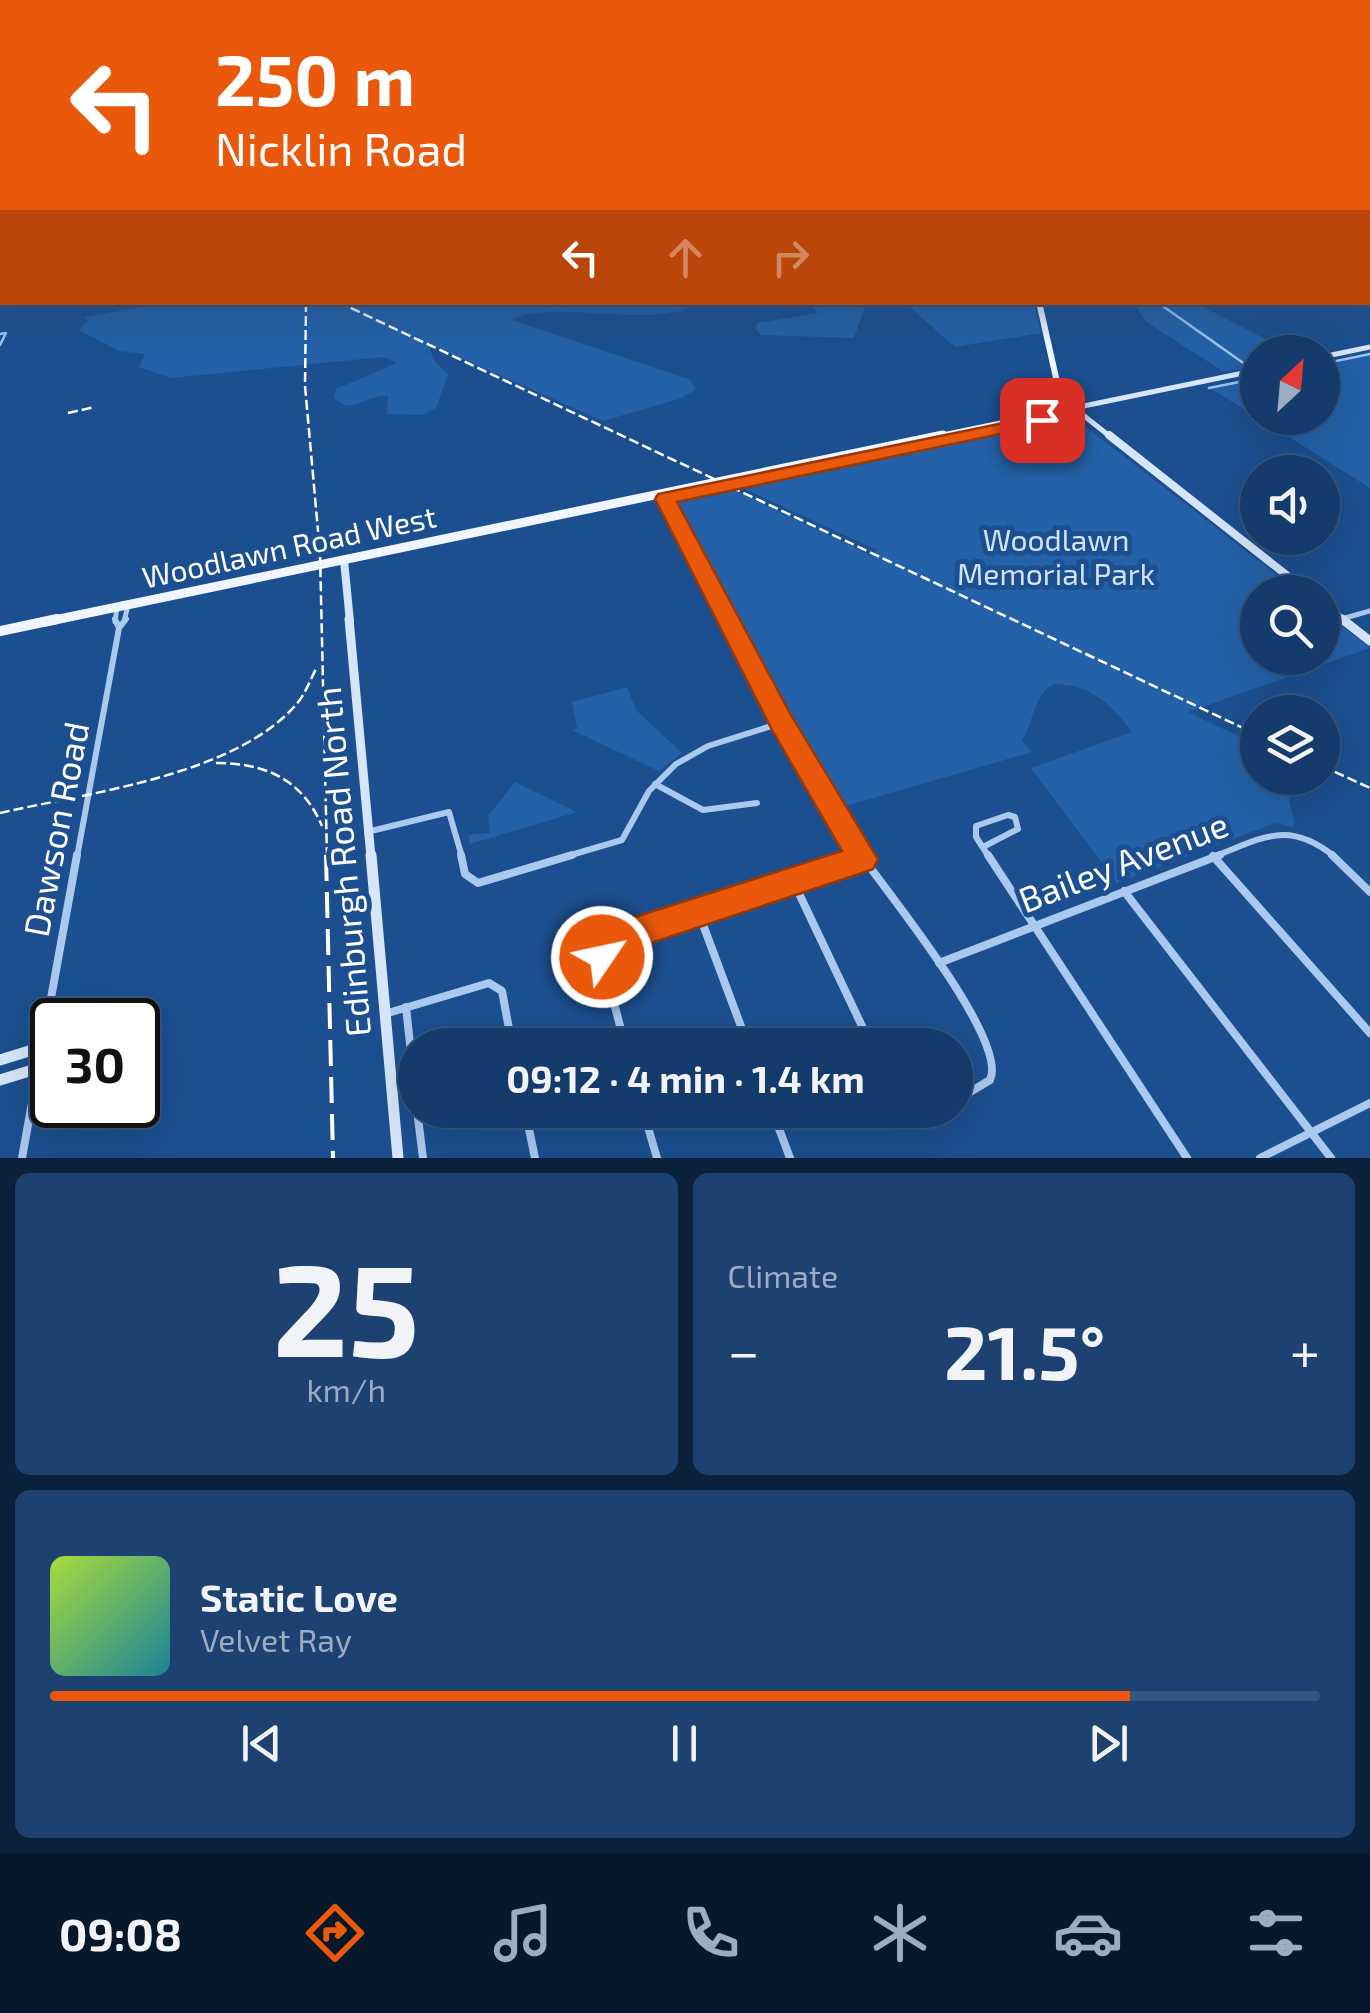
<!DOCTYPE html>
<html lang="en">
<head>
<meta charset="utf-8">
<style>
  :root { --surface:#143b6b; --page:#1d4271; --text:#f1f3f6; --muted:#9dadc1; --line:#33557e; --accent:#ea580c }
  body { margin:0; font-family:"Exo 2",sans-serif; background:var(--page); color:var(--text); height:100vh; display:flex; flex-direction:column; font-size:38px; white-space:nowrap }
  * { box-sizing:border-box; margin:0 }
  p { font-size:32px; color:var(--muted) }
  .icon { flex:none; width:55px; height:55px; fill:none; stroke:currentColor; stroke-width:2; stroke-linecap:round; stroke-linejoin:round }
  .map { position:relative; height:1158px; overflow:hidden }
  .sheet { display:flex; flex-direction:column; gap:15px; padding:15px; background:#0b203b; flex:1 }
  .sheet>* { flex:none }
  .top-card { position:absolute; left:0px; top:0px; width:1370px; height:305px; box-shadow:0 10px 40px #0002,0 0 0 2px var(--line); background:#ea580c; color:#fff; overflow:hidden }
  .needle { width:65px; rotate:26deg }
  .fabs { position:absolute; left:1240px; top:335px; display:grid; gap:20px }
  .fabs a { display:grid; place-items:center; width:100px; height:100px; border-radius:50%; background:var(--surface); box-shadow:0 10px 40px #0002,0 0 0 2px var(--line); font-size:50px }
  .speed { position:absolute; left:30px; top:998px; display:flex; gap:20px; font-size:50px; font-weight:700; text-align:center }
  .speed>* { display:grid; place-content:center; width:130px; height:130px; border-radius:50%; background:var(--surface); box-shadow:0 10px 40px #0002,0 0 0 2px var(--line); line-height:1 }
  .speed .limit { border:5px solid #111; border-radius:15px; background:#fff; color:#111 }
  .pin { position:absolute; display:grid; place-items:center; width:85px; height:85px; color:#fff; margin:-42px; border-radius:20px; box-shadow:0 5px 15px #0006 }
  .me { position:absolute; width:110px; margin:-55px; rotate:56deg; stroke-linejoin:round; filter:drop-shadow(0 0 8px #0008) }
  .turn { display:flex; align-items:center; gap:35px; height:210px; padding:0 50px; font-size:45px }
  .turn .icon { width:130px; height:130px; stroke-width:2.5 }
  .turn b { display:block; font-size:70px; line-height:85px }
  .lanes { display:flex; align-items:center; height:95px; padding:0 50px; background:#0003; justify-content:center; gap:50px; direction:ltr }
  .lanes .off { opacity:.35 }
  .big { font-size:75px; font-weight:700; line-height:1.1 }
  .sheet .tile { flex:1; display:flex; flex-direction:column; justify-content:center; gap:15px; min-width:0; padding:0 35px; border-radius:15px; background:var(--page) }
  .sheet .dial { align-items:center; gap:0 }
  .dial b { font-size:130px; line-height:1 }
  .song { display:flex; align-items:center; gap:30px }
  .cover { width:120px; height:120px; border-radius:15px; background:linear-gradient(135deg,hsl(80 70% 55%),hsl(190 70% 35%)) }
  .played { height:10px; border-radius:5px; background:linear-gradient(90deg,var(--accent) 85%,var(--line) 85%) }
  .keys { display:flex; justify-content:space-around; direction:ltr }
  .heat { display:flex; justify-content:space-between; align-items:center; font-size:55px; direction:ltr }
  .sheet .tiles { flex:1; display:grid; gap:15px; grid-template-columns:1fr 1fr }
  .tile:last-child { grid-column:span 2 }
  .trip { position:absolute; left:398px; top:1028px; width:575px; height:100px; border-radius:50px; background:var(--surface); box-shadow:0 10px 40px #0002,0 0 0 2px var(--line); font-weight:700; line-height:100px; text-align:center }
  .dock { display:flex; height:160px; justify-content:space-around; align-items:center; background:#08182b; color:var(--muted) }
  .dock .icon { width:70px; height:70px }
  .dock .active { color:var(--accent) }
  .dock b { font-size:45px; color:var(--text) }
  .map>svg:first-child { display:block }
</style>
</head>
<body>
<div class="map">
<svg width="1370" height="1158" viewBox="0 0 1370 1158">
  <rect width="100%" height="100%" fill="#1b4f8f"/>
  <path fill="#2461a8" d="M163,303H675L689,308C640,327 549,299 512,320L691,380L695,390L679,399L603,421L434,346L430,348L433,359L448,375L436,408L421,415L387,414L388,396C366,393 354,417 334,398L336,389L397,363L383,357L171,378L139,367L145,354L119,351L79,330L88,320L84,317Z
    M810,303H886L865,306L854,338L761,335L756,329L757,323L818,313Z
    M905,303H1034L1041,333L955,347Z
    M1134,303H1196L1290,352H1258L1257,366L1224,372L1145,321Z
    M1370,355V488L1259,418H1322L1323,366Z
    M1257,379V417L1211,389Z
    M1076,419L1299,592H1258V658H1322L1323,611L1370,648L1188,712L1257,745L1258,778H1285L1295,828L1275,823L1117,883L1031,768L1132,732C1112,705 1090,684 1054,684C1035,692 1033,723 1022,741L1032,752L839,808L820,779L672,505L679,498L730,488L872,556L877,550L740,487Z
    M627,687L636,710L682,753L659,771L572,730L577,728L572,702Z
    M515,782L577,812L470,844L468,835L490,833L488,816Z"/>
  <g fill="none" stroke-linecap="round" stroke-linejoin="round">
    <path stroke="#9cc4f0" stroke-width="2.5" d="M1157,302L1249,367
      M0,334L6,333L0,345
      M1322,364L1370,354
      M1250,380L1258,378
      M1209,388L1244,381"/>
    <path stroke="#a9c9ee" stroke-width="5" d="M663,495L732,622
      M1345,618L1370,611
      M115,622L117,607
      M124,622L128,605"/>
    <path stroke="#a9c9ee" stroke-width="6" d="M731,619L795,743L863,857
      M119,628L126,619
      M655,784L703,810L757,803
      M367,832L449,812L462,857
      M983,847L1018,829L1015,817L1008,815L976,826V837L989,857
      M77,857L119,628L115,619
      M564,857L622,840L649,791L676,764L708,746L781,723
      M1213,857C1263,838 1288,819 1335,857"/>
    <path stroke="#a9c9ee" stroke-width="8" d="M461,855L465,874L478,883L572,855
      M861,855C887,892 1009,1041 990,1080L955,1101
      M988,855L1187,1158
      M1332,855L1370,892
      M1213,856L1370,1033
      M794,883L871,1045
      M1124,891L1331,1158
      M699,914L748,1045
      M939,963L1220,855
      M406,1007L415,1089
      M388,1013L489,983L502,991L512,1045
      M625,1045L602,957L610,941L863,859
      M417,1110L423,1158
      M525,1110L535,1158
      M643,1110L657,1158
      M772,1110L790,1158
      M912,1110H933
      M22,1158L77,855
      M1260,1158L1370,1103"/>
    <path stroke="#d6e6fa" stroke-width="5" d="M1322,357L1370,347
      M1074,408L1112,438
      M1074,408L1258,370"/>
    <path stroke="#d6e6fa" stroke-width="8" d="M1109,435L1308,592
      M344,560L350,622
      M1322,604L1345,622"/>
    <path stroke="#d6e6fa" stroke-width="9" d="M349,619L371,857
      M1342,619L1370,641"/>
    <path stroke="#d6e6fa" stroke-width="11" d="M371,855L398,1158
      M0,1060L42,1047
      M0,1080L39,1068"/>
    <path stroke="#f0f6ff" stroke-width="6" d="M931,438L1074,408L1057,382L1039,302"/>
    <path stroke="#f0f6ff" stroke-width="9" d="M45,622L943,435"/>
    <path stroke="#f0f6ff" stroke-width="10" d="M0,631L57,619"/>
    <path stroke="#fff" stroke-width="2.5" stroke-dasharray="10 4" stroke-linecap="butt" d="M306,302L305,386L320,553L327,857
      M338,302L1258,735
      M68,413L95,407
      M216,763C265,763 302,779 322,826
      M1322,766L1370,788
      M0,813C87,793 240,775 299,701C306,692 311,678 317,667"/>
    <path stroke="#fff" stroke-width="4" stroke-dasharray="26 11" stroke-linecap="butt" d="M326,855L333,1158"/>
  </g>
  <linearGradient id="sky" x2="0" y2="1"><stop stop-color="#0f2b4f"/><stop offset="0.53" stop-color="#39639b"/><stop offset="1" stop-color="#39639b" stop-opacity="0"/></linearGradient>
  <rect width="1370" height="343" fill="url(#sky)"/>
  <path fill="#ea580c" stroke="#983908" stroke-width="2.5" d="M1042,415L1051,420L1048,424L677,502L791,715L878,859L873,869L862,873L630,950L618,958L614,969L602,974L590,969L585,957L592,936L610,925L842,851L772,730L655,499L658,494Z"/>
  <g text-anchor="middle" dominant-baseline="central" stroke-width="10" stroke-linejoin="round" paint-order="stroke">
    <g font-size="30" fill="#cfe3fa" stroke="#1b4f8f">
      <text x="1056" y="539">Woodlawn<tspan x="1056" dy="34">Memorial Park</tspan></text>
    </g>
    <g font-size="30" fill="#fff" stroke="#1b4f8f">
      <text transform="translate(289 546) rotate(-12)">Woodlawn Road West</text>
    </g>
    <g font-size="35" fill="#fff" stroke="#1b4f8f">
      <text transform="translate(55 829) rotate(-79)">Dawson Road</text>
      <text transform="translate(1123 861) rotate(-21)">Bailey Avenue</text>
      <text transform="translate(342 862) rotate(-95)">Edinburgh Road North</text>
    </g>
  </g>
</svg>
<div class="fabs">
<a><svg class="needle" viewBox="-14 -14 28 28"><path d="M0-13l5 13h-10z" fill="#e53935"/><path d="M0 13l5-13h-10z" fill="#9dadc1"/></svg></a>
<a><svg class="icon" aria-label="sound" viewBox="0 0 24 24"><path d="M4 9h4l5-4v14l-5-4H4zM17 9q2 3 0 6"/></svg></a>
<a><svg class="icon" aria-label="search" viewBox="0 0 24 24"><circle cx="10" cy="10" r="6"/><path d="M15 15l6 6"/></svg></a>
<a><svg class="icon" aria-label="layers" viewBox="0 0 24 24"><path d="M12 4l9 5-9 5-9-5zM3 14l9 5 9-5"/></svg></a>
</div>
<div class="speed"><div class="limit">30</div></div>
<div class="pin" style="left:1042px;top:420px;background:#d93025"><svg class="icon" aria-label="arrive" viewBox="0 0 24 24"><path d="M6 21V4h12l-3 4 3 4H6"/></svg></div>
<svg class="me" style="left:602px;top:957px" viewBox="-20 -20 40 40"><circle r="17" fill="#ea580c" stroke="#fff" stroke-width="3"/><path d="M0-11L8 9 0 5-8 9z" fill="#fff"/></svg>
<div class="trip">09:12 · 4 min · 1.4 km</div>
<div class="top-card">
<div class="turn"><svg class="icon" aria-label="left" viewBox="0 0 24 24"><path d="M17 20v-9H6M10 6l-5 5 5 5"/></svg><div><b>250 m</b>Nicklin Road</div></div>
<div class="lanes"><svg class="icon" aria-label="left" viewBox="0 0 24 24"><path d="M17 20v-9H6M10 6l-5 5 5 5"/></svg><svg class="icon off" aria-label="ahead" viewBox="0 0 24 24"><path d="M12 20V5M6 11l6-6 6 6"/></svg><svg class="icon off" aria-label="right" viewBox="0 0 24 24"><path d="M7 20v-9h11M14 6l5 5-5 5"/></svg></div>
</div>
</div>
<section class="sheet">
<div class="tiles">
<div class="tile dial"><b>25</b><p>km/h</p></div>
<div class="tile"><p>Climate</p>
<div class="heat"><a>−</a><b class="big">21.5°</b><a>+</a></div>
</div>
<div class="tile">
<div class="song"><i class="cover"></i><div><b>Static Love</b><p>Velvet Ray</p></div></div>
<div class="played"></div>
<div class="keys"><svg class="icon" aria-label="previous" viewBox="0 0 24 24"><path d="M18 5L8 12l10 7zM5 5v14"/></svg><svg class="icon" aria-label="pause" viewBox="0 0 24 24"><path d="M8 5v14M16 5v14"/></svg><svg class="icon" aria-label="next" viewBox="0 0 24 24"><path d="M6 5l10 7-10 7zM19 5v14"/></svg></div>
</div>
</div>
</section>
<nav class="dock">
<b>09:08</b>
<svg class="icon active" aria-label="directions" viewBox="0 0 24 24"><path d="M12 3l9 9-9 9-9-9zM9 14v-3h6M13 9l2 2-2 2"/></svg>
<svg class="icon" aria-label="music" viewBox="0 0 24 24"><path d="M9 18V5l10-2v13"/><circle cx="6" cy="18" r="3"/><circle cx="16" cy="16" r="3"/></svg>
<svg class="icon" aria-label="phone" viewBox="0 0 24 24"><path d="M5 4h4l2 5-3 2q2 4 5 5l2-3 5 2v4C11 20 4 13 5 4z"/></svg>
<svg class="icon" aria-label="climate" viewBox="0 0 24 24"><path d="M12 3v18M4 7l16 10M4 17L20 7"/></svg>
<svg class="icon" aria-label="car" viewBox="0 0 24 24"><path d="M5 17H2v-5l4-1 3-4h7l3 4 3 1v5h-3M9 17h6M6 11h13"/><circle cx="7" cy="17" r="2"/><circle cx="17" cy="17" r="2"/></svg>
<svg class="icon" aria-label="filters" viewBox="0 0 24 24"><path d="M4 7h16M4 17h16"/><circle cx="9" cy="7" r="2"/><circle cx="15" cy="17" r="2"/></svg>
</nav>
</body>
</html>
